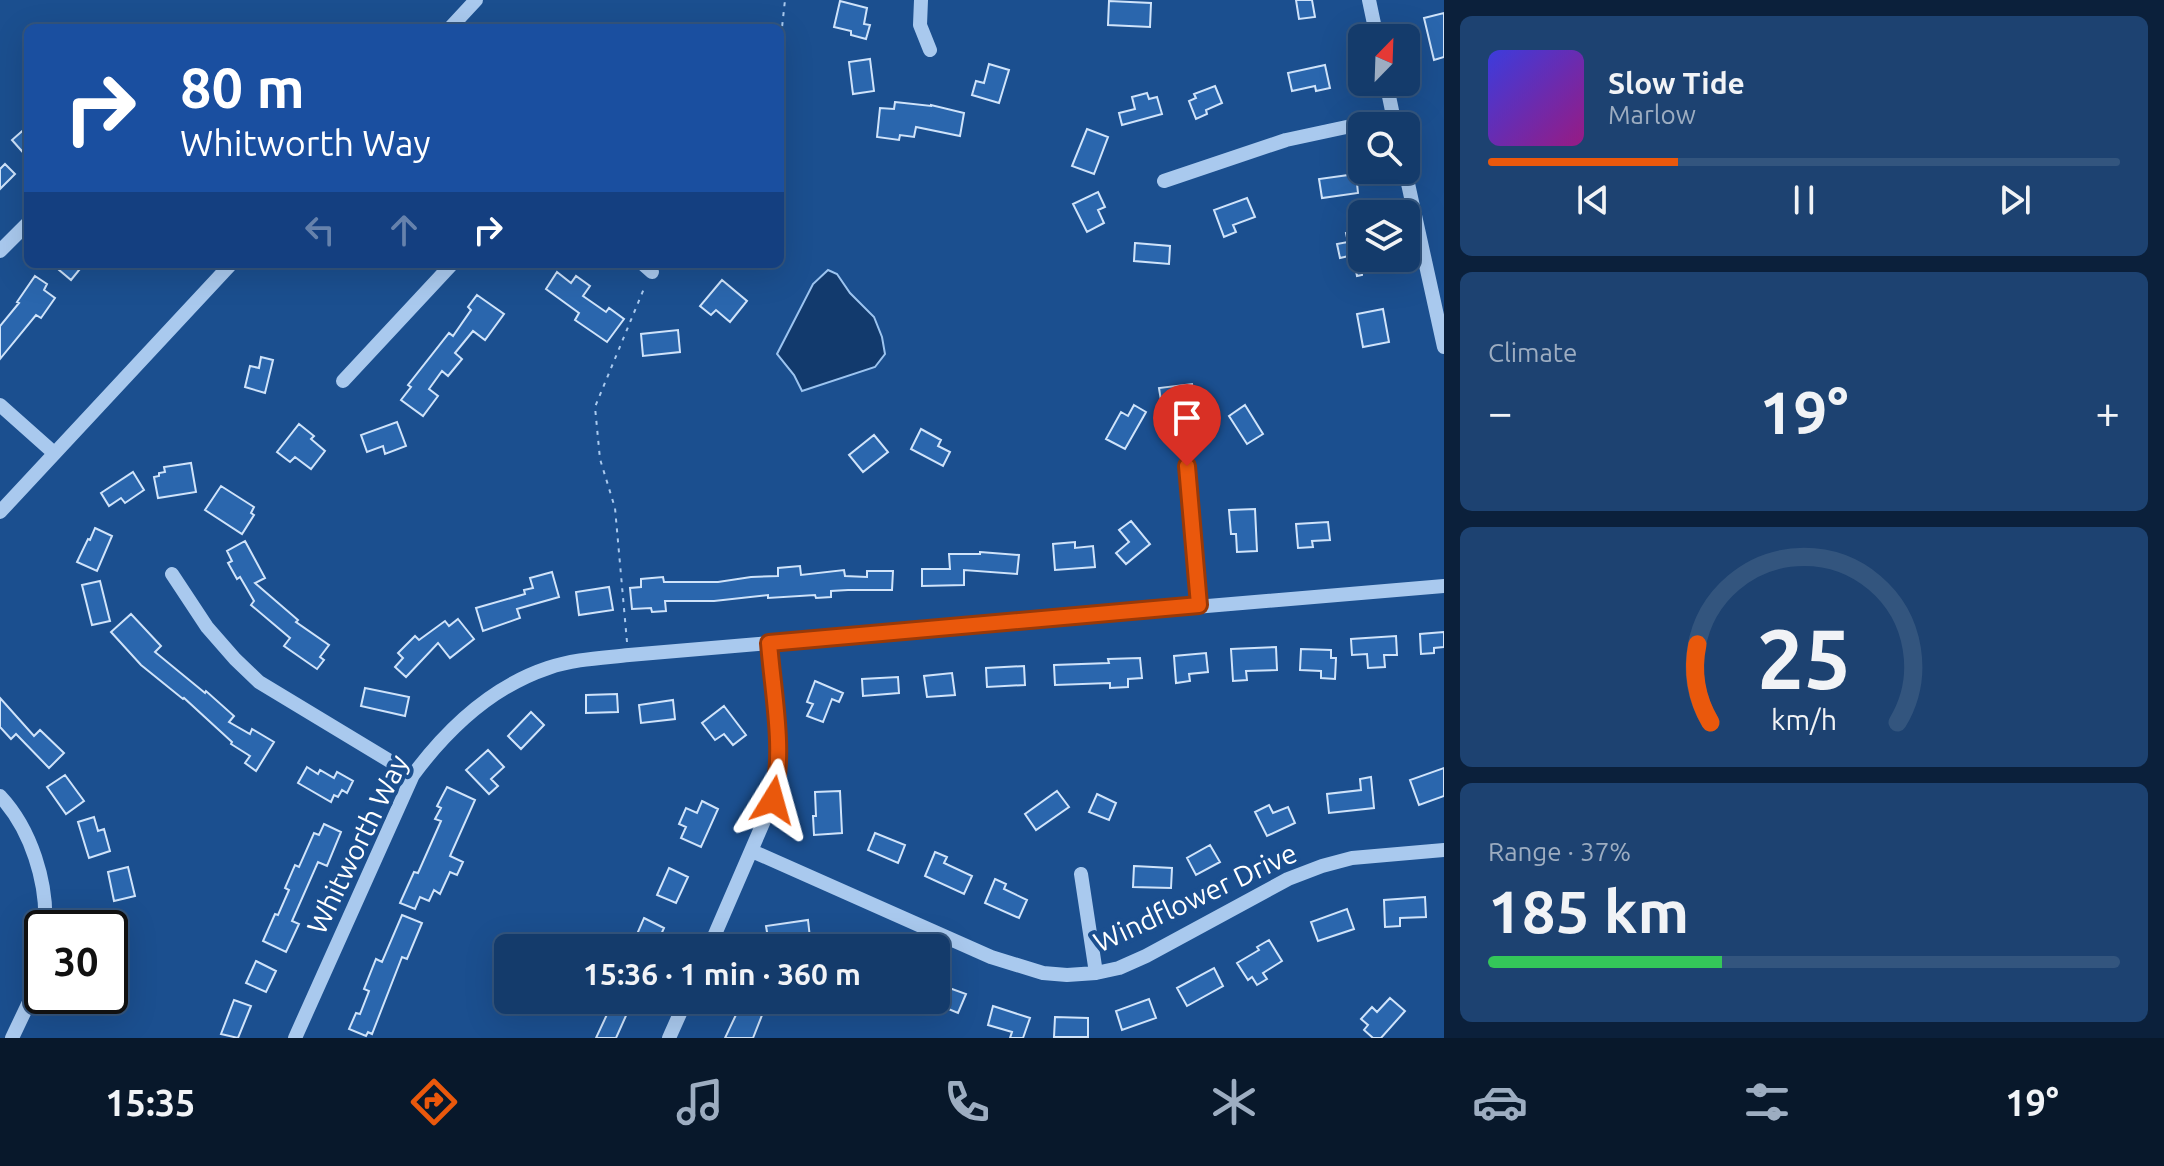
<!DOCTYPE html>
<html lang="en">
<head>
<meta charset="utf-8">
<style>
  :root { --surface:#143b6b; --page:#1d4271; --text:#f1f3f6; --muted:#9dadc1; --line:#33557e; --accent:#ea580c }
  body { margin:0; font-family:Ubuntu,sans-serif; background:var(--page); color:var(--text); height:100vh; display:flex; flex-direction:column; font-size:30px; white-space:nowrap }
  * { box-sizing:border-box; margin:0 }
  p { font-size:26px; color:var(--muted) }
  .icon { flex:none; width:44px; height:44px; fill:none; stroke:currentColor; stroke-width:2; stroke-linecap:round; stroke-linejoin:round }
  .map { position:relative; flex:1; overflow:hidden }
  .side { display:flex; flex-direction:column; gap:16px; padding:16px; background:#0b203b; width:720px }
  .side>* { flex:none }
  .banner { position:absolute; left:24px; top:24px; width:760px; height:244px; border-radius:12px; box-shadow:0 8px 32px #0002,0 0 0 2px var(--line); background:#1a4fa0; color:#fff; overflow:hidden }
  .needle { width:52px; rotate:23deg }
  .buttons { position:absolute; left:1348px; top:24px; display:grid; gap:16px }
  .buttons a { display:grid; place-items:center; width:72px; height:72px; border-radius:12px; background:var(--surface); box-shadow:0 8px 32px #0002,0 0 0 2px var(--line); font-size:40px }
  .speed { position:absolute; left:24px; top:910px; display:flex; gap:16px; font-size:40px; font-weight:700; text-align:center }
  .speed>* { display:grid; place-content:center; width:104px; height:104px; border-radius:50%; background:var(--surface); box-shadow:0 8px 32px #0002,0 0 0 2px var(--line); line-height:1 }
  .speed .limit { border:4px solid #111; border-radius:12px; background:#fff; color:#111 }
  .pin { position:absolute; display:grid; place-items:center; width:68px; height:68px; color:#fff; margin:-82px -34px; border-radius:50% 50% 50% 0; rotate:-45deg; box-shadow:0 0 8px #0007 }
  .pin .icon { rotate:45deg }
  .me { position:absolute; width:88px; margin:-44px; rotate:8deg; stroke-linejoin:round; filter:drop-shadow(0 0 6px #0008) }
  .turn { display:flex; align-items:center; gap:28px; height:168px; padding:0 24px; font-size:36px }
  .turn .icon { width:104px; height:104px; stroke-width:2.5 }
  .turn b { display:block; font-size:56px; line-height:68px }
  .lanes { display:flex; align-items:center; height:76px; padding:0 24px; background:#0003; justify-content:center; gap:40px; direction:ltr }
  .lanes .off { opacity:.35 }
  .big { font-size:60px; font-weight:700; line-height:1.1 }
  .side .card { flex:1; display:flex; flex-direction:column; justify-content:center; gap:12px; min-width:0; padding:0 28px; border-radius:12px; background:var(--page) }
  .side .dial { align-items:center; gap:0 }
  .dial svg { height:208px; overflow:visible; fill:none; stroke:var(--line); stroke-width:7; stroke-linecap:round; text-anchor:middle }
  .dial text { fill:var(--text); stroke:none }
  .song { display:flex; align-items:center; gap:24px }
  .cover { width:96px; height:96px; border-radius:12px; background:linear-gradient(135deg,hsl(240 70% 55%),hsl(310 70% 35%)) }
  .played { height:8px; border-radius:4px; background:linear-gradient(90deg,var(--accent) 30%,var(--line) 30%) }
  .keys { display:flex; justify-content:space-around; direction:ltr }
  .heat { display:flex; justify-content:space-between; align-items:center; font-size:44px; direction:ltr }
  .charge { height:12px; border-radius:6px; background:linear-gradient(90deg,#34c759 37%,var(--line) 0) }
  .trip { position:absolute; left:494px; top:934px; width:456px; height:80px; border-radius:12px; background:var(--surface); box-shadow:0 8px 32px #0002,0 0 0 2px var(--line); font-weight:700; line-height:80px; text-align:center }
  .tabs { display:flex; height:128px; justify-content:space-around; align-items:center; background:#08182b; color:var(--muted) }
  .tabs .icon { width:56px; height:56px }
  .tabs .current { color:var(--accent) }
  .tabs b { font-size:36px; color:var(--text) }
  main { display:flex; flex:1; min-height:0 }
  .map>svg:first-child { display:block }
</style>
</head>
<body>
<main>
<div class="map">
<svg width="1444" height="1038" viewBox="0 0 1444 1038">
  <rect width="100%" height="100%" fill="#1b4f8f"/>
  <path fill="#123a6d" stroke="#9cc4f0" stroke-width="2" d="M828,270L837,274L850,293L874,317L882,337L885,354L875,367L802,391L794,375L777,354L813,284Z"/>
  <path fill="#2a66ad" stroke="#cfe3fa" stroke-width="2" d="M1296,0H1312L1315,17L1299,19Z
    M840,1L867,8L864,24L870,25L866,39L851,35V31L834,27Z
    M1109,1L1151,3L1150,27L1108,25Z
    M1444,13V57L1434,60L1424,18Z
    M870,59L874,91L853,94L849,62Z
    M989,64L1009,70L999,103L972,95L976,81L984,83Z
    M1325,65L1330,88L1316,91L1315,86L1292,91L1288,73Z
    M1215,86L1222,103L1206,110L1207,114L1196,119L1189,101L1196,98L1194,94Z
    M1147,93L1149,99L1157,97L1162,114L1122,125L1119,113L1135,109L1132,97Z
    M895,102L931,106V105L964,113L960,136L916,127L914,137L900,135L899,140L877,137L880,108L894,109Z
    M28,126V158L12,140Z
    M1087,129L1108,137L1094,174L1072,166Z
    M5,164L15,174L0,189V169Z
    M1356,174L1358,193L1322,198L1319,179Z
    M1098,192L1105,207L1098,210L1104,223L1087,232L1073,204Z
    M1247,198L1255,217L1233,225L1236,232L1224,237L1214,210Z
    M1362,229V258H1390V263L1362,269V275L1357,276L1353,255L1340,258L1337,244L1348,242L1346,233Z
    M1135,243L1170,246L1169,264L1134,261Z
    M52,264H84L71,280Z
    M557,272L571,283L576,276L590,286L583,296L606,312L609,308L624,319L607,342L575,320L579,313L546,289Z
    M35,276L47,284L44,290L55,298L41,318L36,315L0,359V326L19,303L17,302Z
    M722,280L747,301L730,322L716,310L711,315L700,306Z
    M477,295L504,314L485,340L473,331L455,353L462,359L448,376L442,371L429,389L438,396L423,416L401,400L411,387L408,385L449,333L453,336L471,310L468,307Z
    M1383,309L1389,342L1363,347L1357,314Z
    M678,330L680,352L643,356L641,334Z
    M261,357L273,360L265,393L245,387L250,366L259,368Z
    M1192,384L1193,393L1200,392L1201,403L1162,407L1159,388Z
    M1134,405L1146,412L1125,449L1106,439L1121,412L1128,416Z
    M1245,405L1263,434L1247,444L1229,416Z
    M397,422L406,446L385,454L383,446L367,452L361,435Z
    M299,424L314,436L311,439L325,451L311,469L295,457L290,462L277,452Z
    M921,429L941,440L938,446L950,452L943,466L911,449Z
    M874,435L888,452L863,472L849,455Z
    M191,463L196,492L158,498L154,477L159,476V473L165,472L164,467Z
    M133,472L144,490L125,503L121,498L109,506L101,493Z
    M221,486L254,507L251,513L254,515L242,534L205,510Z
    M1255,509L1257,551L1237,552L1236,534H1231L1229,510Z
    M1131,521L1150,544L1126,564L1116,553L1129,542L1119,530Z
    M1328,522L1330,540L1312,541L1313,547L1298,548L1296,524Z
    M95,528L112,536L97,571L77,562L88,539L90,540Z
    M245,541L265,578L255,583L298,620L296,622L329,645L320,657L324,660L317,669L284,646L290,638L251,605L254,601L240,577L237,579L228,563L232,561L227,551Z
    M1075,542V548L1093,546L1095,567L1055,570L1053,544Z
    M980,552L1019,555L1017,574L964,570V585L922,586V569H950L949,554H980Z
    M800,566L801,575L844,570L845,576L867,577V571H893L892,590H848L831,591V597L816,598L815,595L768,598V595L714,601H665L666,611L652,612L651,608L632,609L630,588L641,587V579L663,577L664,582H718L751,577L778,576V568Z
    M552,572L559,597L517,609L520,618L483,631L476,608L525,594L524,590L533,588L530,578Z
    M100,581L110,621L92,625L82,585Z
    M609,587L613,610L579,615L576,592Z
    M131,614L161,646L155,652L205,693L206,691L234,716L229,722L250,734L252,729L274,742L256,771L245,763L250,756L231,744L232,742L184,698L183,699L141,665L111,632Z
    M458,619L474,639L450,658L438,643L406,677L395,667L403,658L398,653L415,636L419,640L445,621L449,626Z
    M1444,632V647L1434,648V653L1421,654L1420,634Z
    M1396,636L1397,655H1384L1385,667L1368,668L1367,654L1352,655L1351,639Z
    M1276,647L1277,670L1246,671L1247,680L1233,681L1231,649Z
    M1301,649L1331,650V658H1336L1335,679L1321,678V671L1300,670Z
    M1206,653L1208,672L1189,674L1190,681L1176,683L1174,656Z
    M1140,658L1142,678L1128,679V687L1110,688V683L1055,685L1054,665L1109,663L1108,659Z
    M1024,666L1025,685L987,687L986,668Z
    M952,673L955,695L927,697L924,676Z
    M898,677L899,693L863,696L862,679Z
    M815,681L843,693L839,702L832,699L823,722L807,716L813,704L807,702Z
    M365,688L409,697L405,716L361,706Z
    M617,694L618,712L586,713V695Z
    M0,698L34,736L40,730L64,753L49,768L16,734L11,739L0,727Z
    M673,700L675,719L641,723L639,705Z
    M724,706L746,735L733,745L724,734L715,740L702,723Z
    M531,712L544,725L521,749L508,736Z
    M488,750L504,767L491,779L498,786L489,794L466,770Z
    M307,767L318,774L320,770L334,778L337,772L353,781L347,793L342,790L338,797L334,795L331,802L298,783Z
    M1444,768V796L1419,805L1410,780Z
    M65,775L84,801L66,814L47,787Z
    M1371,777L1374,808L1329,813L1327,794L1361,790L1360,779Z
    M447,787L475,800L450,856L463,862L457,875L450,872L440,894L434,890L429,901L420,897L415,909L400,903L414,872L418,873L441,821L435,819L441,808L437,806Z
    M840,791L842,833L814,835L813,816H816L815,792Z
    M1057,791L1069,807L1036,830L1025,814Z
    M1097,794L1116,803L1109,820L1089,812Z
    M702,801L718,809L701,847L681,838L686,827L679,824L686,808L697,813Z
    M1269,805L1273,813L1288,807L1295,823L1267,836L1255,812Z
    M94,817L98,831L104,829L110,851L89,858L78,822Z
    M324,824L341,832L327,866L318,862L292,921L299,924L286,952L263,941L275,914L278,915L289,890L285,888L295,865L299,867L314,833L319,835Z
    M875,833L905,845L898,863L868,850Z
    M1210,845L1220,862L1196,875L1187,858Z
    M935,852L947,857L944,863L972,876L964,894L925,876Z
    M1134,866L1172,868L1171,888L1133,887Z
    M128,867L135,896L114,901L108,872Z
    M669,868L688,877L676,903L657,895Z
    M995,879L1006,884L1004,889L1027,900L1019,918L985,903Z
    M1425,897L1426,917L1400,918V926L1385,927L1384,900Z
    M1347,909L1354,929L1318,941L1311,922Z
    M402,915L422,923L407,959L402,957L372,1034L368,1032L366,1036L349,1029L356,1013L360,1014L369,991L364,989L376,959L382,962Z
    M644,918L664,928L655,948H631Z
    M808,920L810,938L769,944L766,926Z
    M1269,940L1282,961L1263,973L1267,979L1257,985L1252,977L1248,980L1237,963L1259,950L1257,947Z
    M256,961L276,971L266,992L246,983Z
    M1214,968L1223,986L1187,1006L1177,988Z
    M941,985L966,994L958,1013L934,1003Z
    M1390,998L1405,1011L1381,1038H1373L1364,1030L1368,1025L1361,1019L1372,1007L1377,1012Z
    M1149,999L1156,1018L1122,1030L1116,1011Z
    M234,1000L251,1006L238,1038L221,1034Z
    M592,1000H633L616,1038H596L610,1008Z
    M743,1000H768L753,1038H725Z
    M993,1006L1030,1018L1023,1038H1010L1012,1032L988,1025Z
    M1055,1017L1088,1018V1037H1054Z"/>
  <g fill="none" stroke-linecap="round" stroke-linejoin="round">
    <path stroke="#a9c9ee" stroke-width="2" stroke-dasharray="4 6" stroke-linecap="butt" d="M780,46L785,0
      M780,128L782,142L780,150
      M627,642L615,508L600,459L595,407L645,286"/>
    <path stroke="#a9c9ee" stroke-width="14" d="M921,0L920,25L930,50
      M1369,0L1377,38
      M450,28L476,0
      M1386,82L1395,125
      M1405,170L1444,347
      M1164,181L1286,140L1393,117
      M0,251L28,223
      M643,264L652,272
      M343,381L452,264
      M0,405L54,453
      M1187,466L1199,605
      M0,512L231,264
      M172,574L207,627L235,659L259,682L413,775
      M0,796C31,829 48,883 45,928
      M752,851L991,957L1043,973L1067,975L1096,973L1119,968L1146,956L1288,879L1322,866L1352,858L1444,850
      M1081,874L1096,973
      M709,948L773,800C784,749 773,694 769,643
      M12,1038L31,998L42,957
      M295,1038L413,775C448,728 491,687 548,668C574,659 602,658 629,655L1444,586
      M669,1038L686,1000"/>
  </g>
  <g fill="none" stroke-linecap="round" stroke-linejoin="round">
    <g stroke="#983908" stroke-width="20">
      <path id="route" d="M773,800C785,750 773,694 769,643L1199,605L1187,466"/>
    </g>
    <use href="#route" stroke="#ea580c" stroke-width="14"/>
  </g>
  <g text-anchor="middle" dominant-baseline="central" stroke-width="8" stroke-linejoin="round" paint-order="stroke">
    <g font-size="28" fill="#fff" stroke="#1b4f8f">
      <text transform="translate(357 844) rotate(-64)">Whitworth Way</text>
      <text transform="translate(1195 897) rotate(-25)">Windflower Drive</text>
    </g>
  </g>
</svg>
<div class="buttons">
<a><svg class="needle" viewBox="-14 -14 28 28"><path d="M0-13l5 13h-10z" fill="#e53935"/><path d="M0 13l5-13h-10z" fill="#9dadc1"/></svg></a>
<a><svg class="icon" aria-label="search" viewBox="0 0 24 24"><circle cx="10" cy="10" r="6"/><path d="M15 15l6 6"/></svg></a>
<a><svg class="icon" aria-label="layers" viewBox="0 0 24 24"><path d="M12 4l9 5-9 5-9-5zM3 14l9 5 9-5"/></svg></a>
</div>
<div class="speed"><div class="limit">30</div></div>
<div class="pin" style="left:1187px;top:466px;background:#d93025"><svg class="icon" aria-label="arrive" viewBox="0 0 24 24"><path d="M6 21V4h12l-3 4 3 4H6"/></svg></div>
<svg class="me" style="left:773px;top:800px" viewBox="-20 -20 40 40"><path d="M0-17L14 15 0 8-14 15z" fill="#ea580c" stroke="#fff" stroke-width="4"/></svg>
<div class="trip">15:36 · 1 min · 360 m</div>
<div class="banner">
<div class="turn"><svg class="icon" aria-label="right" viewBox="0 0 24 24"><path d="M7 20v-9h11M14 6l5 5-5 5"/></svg><div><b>80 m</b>Whitworth Way</div></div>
<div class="lanes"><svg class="icon off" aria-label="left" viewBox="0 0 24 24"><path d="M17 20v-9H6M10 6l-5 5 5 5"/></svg><svg class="icon off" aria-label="ahead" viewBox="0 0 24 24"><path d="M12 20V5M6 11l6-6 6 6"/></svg><svg class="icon" aria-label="right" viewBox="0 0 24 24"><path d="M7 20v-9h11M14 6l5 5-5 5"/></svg></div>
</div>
</div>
<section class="side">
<div class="card">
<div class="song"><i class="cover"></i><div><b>Slow Tide</b><p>Marlow</p></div></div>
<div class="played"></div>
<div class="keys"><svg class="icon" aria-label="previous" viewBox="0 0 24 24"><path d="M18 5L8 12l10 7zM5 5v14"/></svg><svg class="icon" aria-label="pause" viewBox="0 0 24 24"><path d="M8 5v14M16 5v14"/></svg><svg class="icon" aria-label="next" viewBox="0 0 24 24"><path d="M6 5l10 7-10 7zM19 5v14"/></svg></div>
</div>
<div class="card"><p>Climate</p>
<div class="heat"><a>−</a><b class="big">19°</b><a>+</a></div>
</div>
<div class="card dial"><svg viewBox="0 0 100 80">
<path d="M14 69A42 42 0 1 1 86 69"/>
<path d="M14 69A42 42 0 0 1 9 39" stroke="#ea580c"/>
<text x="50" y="56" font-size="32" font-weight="700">25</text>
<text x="50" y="72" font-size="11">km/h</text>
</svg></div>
<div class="card"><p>Range · 37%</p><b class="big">185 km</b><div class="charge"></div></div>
</section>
</main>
<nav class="tabs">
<b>15:35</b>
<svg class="icon current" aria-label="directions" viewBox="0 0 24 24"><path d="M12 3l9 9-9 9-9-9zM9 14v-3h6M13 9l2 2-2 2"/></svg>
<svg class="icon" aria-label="music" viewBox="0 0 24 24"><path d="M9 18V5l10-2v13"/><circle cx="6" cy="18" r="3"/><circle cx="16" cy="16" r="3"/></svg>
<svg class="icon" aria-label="phone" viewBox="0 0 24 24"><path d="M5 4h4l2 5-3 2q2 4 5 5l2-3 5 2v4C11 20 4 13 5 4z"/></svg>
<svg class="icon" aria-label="climate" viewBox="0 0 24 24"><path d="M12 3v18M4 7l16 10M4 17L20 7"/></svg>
<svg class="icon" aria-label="car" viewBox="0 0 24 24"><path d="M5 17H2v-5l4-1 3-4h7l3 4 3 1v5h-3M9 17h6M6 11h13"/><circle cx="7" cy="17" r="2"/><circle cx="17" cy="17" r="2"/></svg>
<svg class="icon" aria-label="filters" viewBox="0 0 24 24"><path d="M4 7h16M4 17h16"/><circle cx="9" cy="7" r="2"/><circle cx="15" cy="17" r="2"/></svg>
<b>19°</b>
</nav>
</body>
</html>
